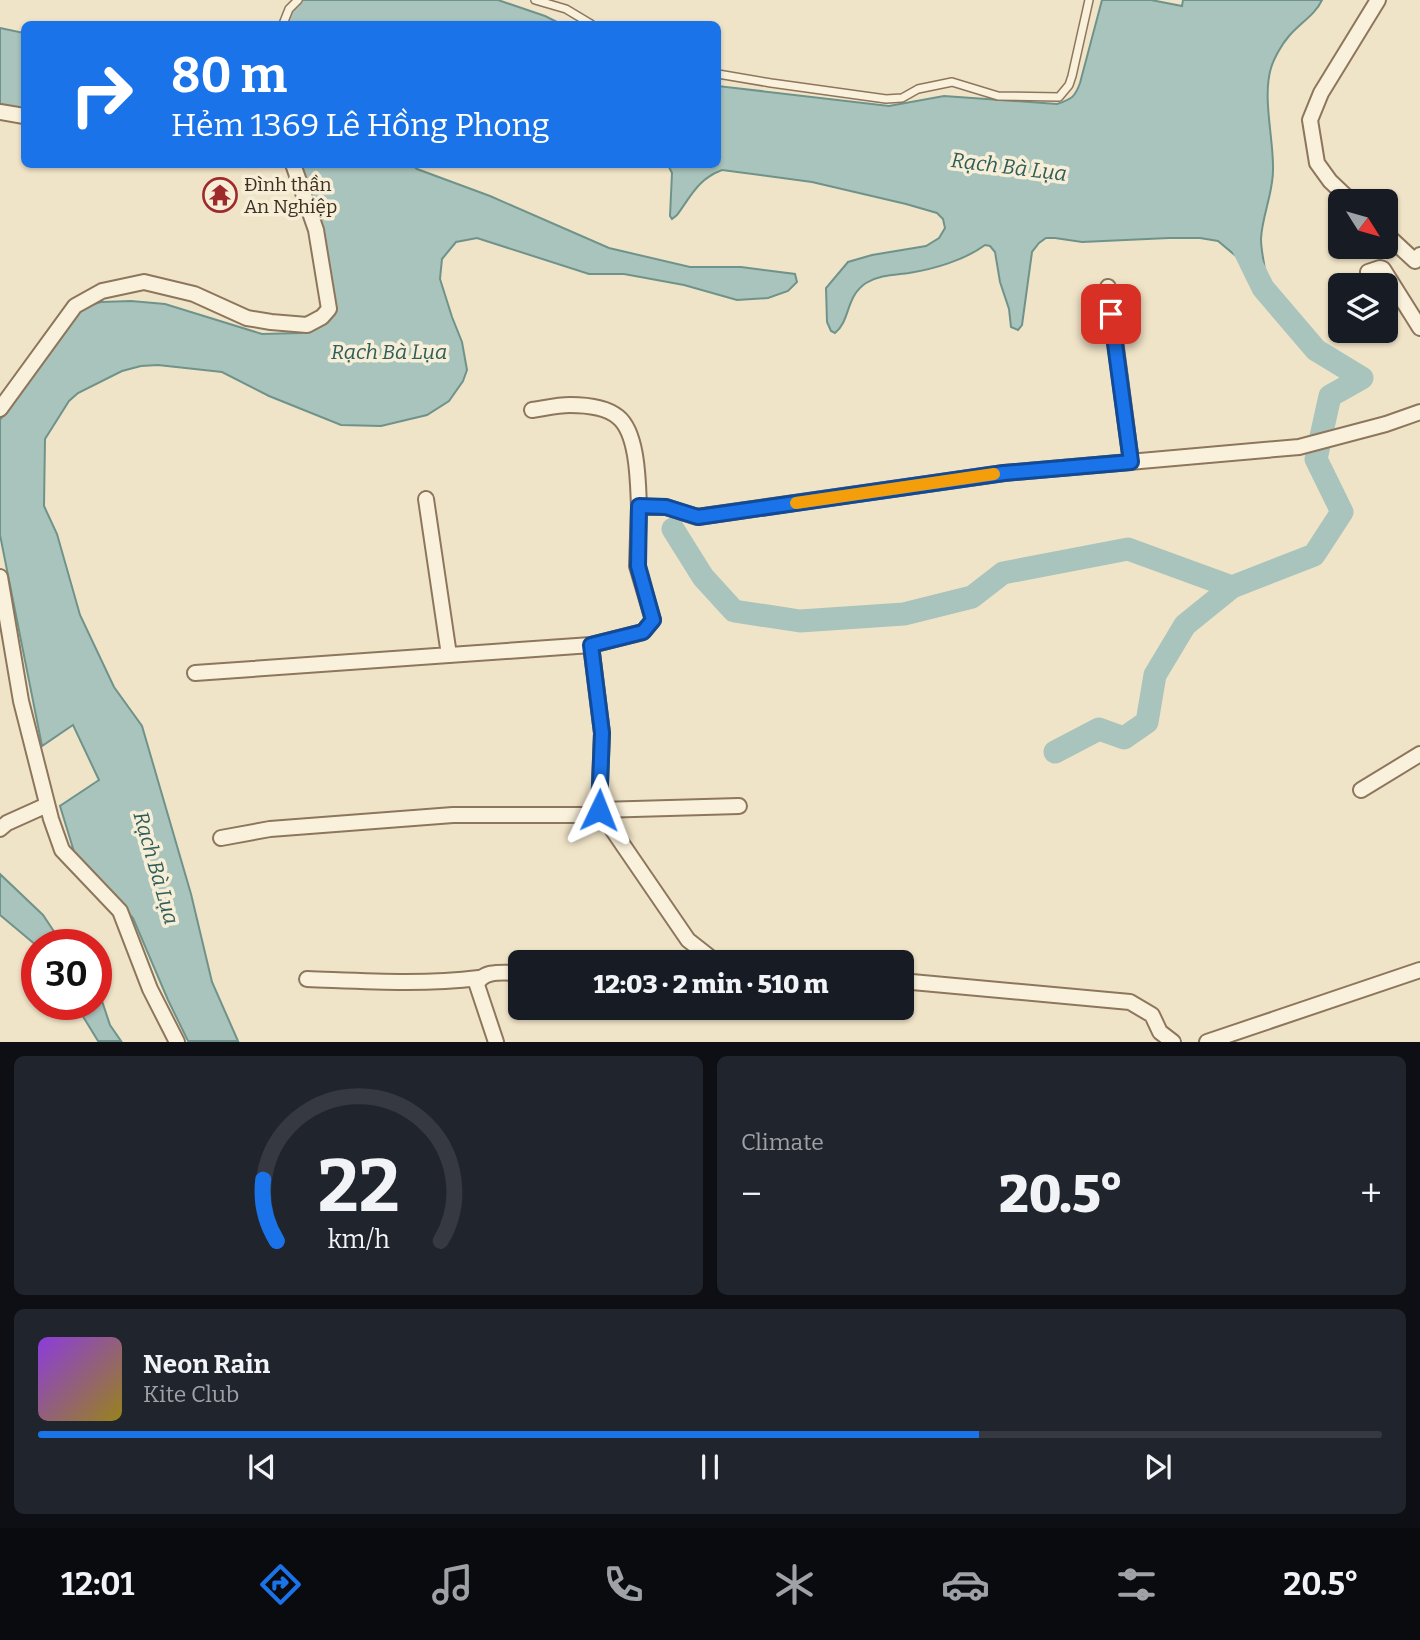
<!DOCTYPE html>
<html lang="en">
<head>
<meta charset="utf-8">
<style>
  :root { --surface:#171b24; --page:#20242c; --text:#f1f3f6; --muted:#9ea1a6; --line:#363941; --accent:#1a73e8 }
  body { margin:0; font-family:Bitter,serif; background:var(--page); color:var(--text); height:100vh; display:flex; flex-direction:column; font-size:26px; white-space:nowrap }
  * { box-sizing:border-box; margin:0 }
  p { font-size:23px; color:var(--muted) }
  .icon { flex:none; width:38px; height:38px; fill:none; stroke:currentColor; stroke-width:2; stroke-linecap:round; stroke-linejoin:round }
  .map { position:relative; height:1042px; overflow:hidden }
  .drawer { display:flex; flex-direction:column; gap:14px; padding:14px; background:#0d0f14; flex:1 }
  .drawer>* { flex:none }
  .top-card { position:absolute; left:21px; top:21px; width:700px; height:147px; border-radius:10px; box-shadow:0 2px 5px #0004; background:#1a73e8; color:#fff; overflow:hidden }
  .needle { width:46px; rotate:127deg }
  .fabs { position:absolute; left:1328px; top:189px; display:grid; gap:14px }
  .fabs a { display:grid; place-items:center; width:70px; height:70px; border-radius:10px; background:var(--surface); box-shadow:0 2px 5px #0004; font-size:35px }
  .speed { position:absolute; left:21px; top:929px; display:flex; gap:14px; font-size:35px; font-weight:700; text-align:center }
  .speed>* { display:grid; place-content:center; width:91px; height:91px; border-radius:50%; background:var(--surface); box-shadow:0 2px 5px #0004; line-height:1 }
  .speed .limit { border:10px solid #d22; background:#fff; color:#111 }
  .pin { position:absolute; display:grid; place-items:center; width:60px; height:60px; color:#fff; margin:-30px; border-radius:14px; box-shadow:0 4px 10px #0006 }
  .me { position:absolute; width:77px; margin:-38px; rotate:2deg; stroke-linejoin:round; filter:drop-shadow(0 0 5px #0008) }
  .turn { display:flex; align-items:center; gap:24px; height:147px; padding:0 35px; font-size:32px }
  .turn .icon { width:91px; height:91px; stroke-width:2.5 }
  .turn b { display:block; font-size:49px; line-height:60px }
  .big { font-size:52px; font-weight:800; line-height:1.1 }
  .drawer .widget { flex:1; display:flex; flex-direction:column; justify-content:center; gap:10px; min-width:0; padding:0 24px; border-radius:10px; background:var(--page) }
  .drawer .dial { align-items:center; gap:0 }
  .dial svg { height:182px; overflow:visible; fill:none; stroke:var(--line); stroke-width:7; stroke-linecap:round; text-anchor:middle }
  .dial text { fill:var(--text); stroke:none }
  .song { display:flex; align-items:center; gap:21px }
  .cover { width:84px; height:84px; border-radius:10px; background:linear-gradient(135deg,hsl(270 70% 55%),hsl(50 70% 35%)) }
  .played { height:7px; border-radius:4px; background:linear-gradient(90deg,var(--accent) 70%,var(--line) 70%) }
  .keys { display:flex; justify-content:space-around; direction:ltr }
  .heat { display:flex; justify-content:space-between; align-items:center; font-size:38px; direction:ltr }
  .drawer .tiles { flex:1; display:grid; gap:14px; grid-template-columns:1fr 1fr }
  .widget:last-child { grid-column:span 2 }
  .trip { position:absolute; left:508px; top:950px; width:406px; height:70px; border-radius:10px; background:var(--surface); box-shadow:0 2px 5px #0004; font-weight:800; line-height:70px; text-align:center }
  .menu { display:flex; height:112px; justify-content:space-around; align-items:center; background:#090b0e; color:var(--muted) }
  .menu .icon { width:49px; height:49px }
  .menu .on { color:var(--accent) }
  .menu b { font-size:32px; color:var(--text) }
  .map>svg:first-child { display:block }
</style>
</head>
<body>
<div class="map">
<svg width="1420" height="1042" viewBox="0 0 1420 1042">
  <rect width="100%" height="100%" fill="#f0e4c8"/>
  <path fill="#a9c4bc" stroke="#6f938a" stroke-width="2" d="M300,0H498L545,16L561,24H285L293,7Z
    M1102,0H1151L1182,6L1183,0H1322C1315,15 1300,23 1289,36C1282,44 1274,58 1271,68C1262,98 1274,140 1273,170C1273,194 1262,216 1261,239C1261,250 1264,261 1265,271L1262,274L1255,272L1218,241L1200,238H1169L1082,242L1055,238H1046L1039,243L1032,252L1022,325L1018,330L1011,327L1009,309L1000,282L995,252L990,246L985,245C965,260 934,269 909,273C894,275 879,275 866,283C845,297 851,320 835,333L831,331L827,322L826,288L848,262L872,255L926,246L939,238L945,228L943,219L937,213L906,204L812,182L722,170C698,179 691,196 677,215L672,219L670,216L672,173L668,165L718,164V86L889,106L944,96L1057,104C1072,99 1075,97 1080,83Z
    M0,28L24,33V114L0,111Z
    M301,165H412L417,169L490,196L609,248L690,267H741L795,274L797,282L788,291L768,298L737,300L684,285L624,274H589L477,238L456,242L442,259L440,279L452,317L462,342L467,370L463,381L449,401L427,415L381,426L341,425L269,396L222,372L158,365L141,366L122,371L78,393L69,401L45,439L44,506L57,534L80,615L114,687L142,726L191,894L212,982L238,1041H188L168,1000L133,918L75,855L60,806L99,780L73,725L42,746L0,535V420L71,317L87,306L101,302L131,301L165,304L262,334L301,333L316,329L325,320L335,306L334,296L324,232Z
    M0,874L43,915L63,945L37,946L0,915Z
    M96,993L101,998L110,1025L121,1041H98L76,1005L96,1004Z"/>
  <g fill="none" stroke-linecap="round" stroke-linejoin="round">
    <path stroke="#a9c4bc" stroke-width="23" d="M673,529L703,577L734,611L800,621L904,614L972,597L1003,573L1128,549L1232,587
      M1055,752L1099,729L1124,738L1147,722L1155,675L1185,625L1232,587L1314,555L1342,512L1316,459L1330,396L1362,378L1316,350L1263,288L1243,247"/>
    <g stroke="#8d765c" stroke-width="10">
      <path id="lane" d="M535,0L566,9L591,24
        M283,24L289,9L298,0
        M718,74L771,83L886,99L902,98L918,89L952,82L998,96L1059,97L1069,85L1072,76L1089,0"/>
    </g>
    <g stroke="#8d765c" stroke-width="18">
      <path id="street" d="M0,112L24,116
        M1351,201L1330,181L1317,163L1310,120L1321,93L1378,0
        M1386,234L1415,261L1420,255
        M1368,272L1380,268L1383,269L1420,328
        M1108,287L1131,462
        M0,409L75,306L102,291L144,282L194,294L247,318L271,322L307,325L322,317L329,309L316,230L293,164
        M532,410C545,408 558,405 570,405C586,405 606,407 618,417C638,433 638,483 639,507
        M426,499L449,655
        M0,577L21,701L51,819L62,850L120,911L150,989L177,1042
        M195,673L591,645
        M1361,790L1420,754
        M599,810L739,806
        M0,829L7,823L47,805
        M221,838L270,829L453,815H603
        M716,962L688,940L599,810L602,733L591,645L643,632L653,620L637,566L639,507H666L697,517L1004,473L1299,447L1386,424L1420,412
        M307,979C364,981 422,985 479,978
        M901,981L1130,1002L1152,1015L1160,1032L1173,1042
        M496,1042L477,985C482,969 505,973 520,973
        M1207,1042L1420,970"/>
    </g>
    <use href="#lane" stroke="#faf1dc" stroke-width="7"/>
    <use href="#street" stroke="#faf1dc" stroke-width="14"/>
  </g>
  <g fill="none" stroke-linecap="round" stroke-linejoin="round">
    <g stroke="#114b97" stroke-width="18">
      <path id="route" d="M599,810L602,733L591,645L643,632L653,620L638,566L639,506L666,507L698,517L1004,473L1131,462L1111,314"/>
    </g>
    <use href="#route" stroke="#1a73e8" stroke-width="12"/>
    <path stroke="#f59e0b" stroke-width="12" d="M796,503L994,474"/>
  </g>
  <defs>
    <g id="temple-ring" transform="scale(1.75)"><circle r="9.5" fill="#f7eed8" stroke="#9e2a2b" stroke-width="1.5"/><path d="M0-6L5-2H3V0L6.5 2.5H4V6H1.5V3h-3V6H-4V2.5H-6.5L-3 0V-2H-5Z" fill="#9e2a2b"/></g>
  </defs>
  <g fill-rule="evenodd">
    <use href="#temple-ring" x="220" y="195"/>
  </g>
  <g text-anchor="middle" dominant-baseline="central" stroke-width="7" stroke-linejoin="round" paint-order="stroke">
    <g font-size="19" fill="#3d2e20" stroke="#f7eed8" text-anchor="start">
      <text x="244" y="184">Đình thần<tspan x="244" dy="22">An Nghiệp</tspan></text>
    </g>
    <g font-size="21" font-style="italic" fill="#2f5d5a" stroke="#f7eed8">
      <text transform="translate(1009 167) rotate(7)">Rạch Bà Lụa</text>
      <text x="389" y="352">Rạch Bà Lụa</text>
      <text transform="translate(156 868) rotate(74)">Rạch Bà Lụa</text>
    </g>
  </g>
</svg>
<div class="fabs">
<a><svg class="needle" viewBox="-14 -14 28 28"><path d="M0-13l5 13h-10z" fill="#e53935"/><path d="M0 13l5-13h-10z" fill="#9ea1a6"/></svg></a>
<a><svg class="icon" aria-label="layers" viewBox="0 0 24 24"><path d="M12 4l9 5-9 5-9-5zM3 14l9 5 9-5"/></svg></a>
</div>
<div class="speed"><div class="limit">30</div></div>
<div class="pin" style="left:1111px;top:314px;background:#d93025"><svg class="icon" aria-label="arrive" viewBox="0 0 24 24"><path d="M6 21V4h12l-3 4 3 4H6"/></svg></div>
<svg class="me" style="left:599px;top:810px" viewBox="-20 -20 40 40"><path d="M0-17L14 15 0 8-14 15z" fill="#1a73e8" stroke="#fff" stroke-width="4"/></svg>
<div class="trip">12:03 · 2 min · 510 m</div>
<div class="top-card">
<div class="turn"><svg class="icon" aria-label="right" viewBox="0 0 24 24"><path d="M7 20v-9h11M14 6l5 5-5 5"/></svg><div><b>80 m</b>Hẻm 1369 Lê Hồng Phong</div></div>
</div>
</div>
<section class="drawer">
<div class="tiles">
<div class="widget dial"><svg viewBox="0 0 100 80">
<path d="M14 69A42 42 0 1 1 86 69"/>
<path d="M14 69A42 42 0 0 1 8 42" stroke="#1a73e8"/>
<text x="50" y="56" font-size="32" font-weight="700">22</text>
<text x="50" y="72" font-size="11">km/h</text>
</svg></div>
<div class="widget"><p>Climate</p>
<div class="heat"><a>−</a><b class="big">20.5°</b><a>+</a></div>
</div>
<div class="widget">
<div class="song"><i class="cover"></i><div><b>Neon Rain</b><p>Kite Club</p></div></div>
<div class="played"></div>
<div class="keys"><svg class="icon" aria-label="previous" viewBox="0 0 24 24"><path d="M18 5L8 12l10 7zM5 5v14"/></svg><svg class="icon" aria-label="pause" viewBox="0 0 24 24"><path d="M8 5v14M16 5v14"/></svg><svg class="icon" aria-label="next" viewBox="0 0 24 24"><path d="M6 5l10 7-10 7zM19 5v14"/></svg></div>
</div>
</div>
</section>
<nav class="menu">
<b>12:01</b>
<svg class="icon on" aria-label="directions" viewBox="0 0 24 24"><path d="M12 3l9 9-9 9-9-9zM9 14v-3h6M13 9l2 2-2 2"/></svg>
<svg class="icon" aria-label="music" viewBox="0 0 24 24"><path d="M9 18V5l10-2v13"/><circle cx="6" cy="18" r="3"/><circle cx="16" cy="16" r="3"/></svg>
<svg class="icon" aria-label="phone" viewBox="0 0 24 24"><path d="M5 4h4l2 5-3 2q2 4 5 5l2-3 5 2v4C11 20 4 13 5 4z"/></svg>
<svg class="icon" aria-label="climate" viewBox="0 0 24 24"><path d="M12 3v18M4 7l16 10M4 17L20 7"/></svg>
<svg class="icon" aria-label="car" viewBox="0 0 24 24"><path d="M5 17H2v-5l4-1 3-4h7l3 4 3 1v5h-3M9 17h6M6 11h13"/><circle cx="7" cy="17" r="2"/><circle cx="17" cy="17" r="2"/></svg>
<svg class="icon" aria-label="filters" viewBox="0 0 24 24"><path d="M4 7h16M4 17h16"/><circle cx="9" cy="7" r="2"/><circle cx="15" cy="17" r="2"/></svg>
<b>20.5°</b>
</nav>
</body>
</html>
